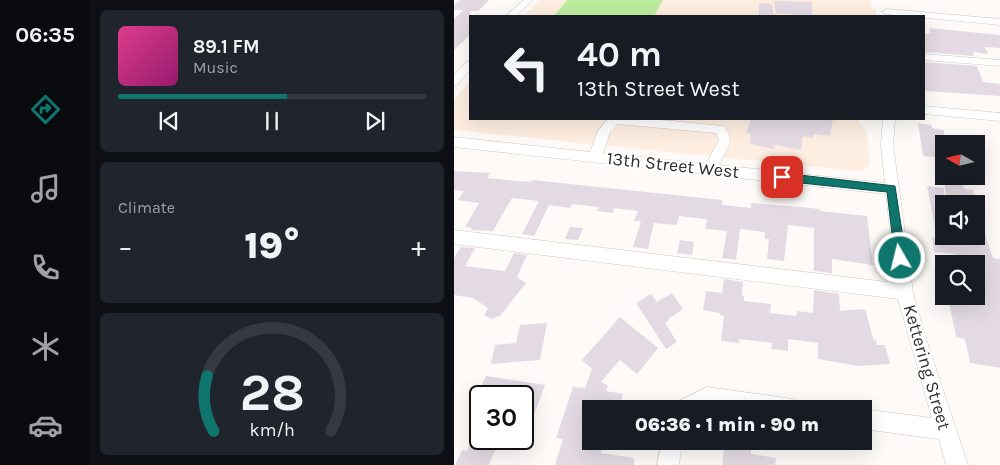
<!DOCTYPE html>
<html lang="en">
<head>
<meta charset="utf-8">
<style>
  :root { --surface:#171b24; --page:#20242c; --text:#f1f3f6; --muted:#9ea1a6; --line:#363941; --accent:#0f766e }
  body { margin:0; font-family:Karla,sans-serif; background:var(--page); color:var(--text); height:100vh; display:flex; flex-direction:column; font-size:19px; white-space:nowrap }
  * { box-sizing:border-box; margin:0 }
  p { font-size:16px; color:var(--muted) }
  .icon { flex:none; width:28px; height:28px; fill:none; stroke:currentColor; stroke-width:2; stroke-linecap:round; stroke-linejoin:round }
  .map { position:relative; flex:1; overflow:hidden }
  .side { display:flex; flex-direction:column; gap:10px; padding:10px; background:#0d0f14; width:364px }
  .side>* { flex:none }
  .banner { position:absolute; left:15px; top:15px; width:456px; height:105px; border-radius:0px; box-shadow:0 5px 20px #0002; background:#171b24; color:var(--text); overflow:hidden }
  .needle { width:32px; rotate:278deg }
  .fabs { position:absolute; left:481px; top:135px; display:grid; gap:10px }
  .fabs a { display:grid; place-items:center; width:50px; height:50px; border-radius:0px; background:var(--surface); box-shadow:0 5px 20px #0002; font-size:25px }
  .speed { position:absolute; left:15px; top:385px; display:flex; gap:10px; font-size:25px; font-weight:700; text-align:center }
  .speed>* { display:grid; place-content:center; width:65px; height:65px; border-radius:50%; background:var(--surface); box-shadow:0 5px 20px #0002; line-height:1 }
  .speed .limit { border:2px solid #111; border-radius:8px; background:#fff; color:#111 }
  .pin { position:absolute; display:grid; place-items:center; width:42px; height:42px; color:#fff; margin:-21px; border-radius:10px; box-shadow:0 2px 8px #0006 }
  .me { position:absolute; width:55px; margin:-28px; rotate:352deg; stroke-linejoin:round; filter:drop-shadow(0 0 4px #0008) }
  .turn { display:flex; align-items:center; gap:18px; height:105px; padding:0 25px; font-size:22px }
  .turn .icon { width:65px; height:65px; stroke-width:2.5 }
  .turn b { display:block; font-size:35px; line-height:42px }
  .big { font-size:38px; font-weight:800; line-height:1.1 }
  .side .tile { flex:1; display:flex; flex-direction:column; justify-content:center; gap:8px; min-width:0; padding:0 18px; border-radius:8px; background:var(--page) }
  .side .dial { align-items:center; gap:0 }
  .dial svg { height:130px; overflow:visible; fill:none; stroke:var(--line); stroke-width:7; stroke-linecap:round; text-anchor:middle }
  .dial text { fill:var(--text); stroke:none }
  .song { display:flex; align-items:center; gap:15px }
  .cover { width:60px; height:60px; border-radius:8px; background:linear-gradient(135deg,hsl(330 70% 55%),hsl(320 70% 35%)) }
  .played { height:5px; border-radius:2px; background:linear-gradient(90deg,var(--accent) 55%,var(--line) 55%) }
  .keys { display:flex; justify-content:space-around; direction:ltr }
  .heat { display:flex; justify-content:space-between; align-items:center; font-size:28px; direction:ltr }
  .trip { position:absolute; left:128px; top:400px; width:290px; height:50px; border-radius:0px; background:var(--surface); box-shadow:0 5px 20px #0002; font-weight:800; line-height:50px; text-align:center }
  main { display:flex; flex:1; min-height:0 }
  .menu { display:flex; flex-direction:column; width:90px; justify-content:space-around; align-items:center; background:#090b0e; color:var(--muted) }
  .menu .icon { width:35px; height:35px }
  .menu .active { color:var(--accent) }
  .menu b { font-size:22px; color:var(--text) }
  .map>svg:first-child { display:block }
</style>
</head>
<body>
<main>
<nav class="menu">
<b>06:35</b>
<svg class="icon active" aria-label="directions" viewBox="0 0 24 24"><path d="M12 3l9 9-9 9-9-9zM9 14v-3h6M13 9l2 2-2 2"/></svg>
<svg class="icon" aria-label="music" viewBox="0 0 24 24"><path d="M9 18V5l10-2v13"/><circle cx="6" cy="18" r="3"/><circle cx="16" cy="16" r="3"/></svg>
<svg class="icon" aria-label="phone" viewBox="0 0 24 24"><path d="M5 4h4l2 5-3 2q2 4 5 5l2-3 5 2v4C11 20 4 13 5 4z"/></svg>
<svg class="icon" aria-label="climate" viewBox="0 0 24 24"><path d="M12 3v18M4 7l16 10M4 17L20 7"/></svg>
<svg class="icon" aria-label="car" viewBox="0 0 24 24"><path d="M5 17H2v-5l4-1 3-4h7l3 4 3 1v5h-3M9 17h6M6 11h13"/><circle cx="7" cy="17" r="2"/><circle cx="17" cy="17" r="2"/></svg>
</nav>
<section class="side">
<div class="tile">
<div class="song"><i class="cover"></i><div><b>89.1 FM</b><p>Music</p></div></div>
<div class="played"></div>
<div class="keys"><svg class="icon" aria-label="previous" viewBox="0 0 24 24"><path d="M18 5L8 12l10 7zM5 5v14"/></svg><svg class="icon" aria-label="pause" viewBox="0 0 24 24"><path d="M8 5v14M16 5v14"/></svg><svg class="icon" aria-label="next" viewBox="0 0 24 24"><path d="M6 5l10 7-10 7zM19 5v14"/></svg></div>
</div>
<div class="tile"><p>Climate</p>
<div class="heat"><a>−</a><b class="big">19°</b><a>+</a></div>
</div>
<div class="tile dial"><svg viewBox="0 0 100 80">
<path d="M14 69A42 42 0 1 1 86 69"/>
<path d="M14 69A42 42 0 0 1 10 35" stroke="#0f766e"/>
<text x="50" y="56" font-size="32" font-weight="700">28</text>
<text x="50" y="72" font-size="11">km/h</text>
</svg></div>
</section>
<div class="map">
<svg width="547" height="465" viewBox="0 0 547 465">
  <rect width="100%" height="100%" fill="#fefaf7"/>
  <path fill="#feeee1" d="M87,0H417L418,10H422V16H69Z
    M16,81V119H403L413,132L416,166L404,171L0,130V100Z"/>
  <path fill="#bcec9e" d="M113,0H209L200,16H100Z"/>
  <path fill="#e3dae4" d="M7,0H35L24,11H16V35L0,50V19L9,10H0V6Z
    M320,1L358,2V16L322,13Z
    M305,3L318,4L320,16H305Z
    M475,28L547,35V48L531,47L534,54L519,52L520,56L470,52V34L476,33Z
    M470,62L523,66L529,82L547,84V96L472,91L470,89Z
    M297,119H379L376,136L360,134L359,138L349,136L347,150L321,145L320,149L296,144L297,134L292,133Z
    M464,123L477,125L478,128L490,130V158L469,156Z
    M0,171L36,173L33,178L63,181L77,182L78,180L268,200V205L297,208V203L346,207L366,209V211L413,216L419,265L378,259V273L360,271V228L334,225L330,261L313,259L315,239H311V232L286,229L282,260L268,258L273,231L251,229L253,220L251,219L225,216L223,225L200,223L194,249L179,247L187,221H180L184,211L160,208L159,213L143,211L145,207L118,204L116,208L95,205L80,236L68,234L85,201L58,198L39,231L17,230L18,228L11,227L25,203L4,200L10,191L0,190Z
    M490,176H507L510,189L519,190L522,203L492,199Z
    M473,186L490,188V238L522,242V220L526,219L539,258L547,259V368L516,363L511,339L502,337L494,296L513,298L512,296H522V264H503L501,254L480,252L478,237L483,238Z
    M116,227L129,228L124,240L111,239Z
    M226,240L240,242L238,255L223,253Z
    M7,247L21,248L11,266L51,271L60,253L73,255L63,277L72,283L46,316L37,319L30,315L34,308L19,298L0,295V258Z
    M270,279L289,282L288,296H290V301L317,304L316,313L342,316L343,311L359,313L360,290L385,294L386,311L411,309L420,341L422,340L423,345H431L436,364L404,366L364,359V343L334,339V351L317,349L318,343L285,339V343L267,341L270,316L266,315V313L249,310L252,291L268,293Z
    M218,293L229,309L214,319L215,320L211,323L223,342L212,349L182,303L197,294L203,302Z
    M166,317L204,348L183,374L166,360L147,382L154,385L152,391L169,394L165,409H136V441H150L147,453L180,458V465H101L109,439L102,438L119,387L131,388L138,369L128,360Z
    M93,323L86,360L37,364L41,345L62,343L66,325Z
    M32,376L91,385L70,441L69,396L23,395Z
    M19,437L45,441L35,465H1L8,450L13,451Z
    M271,441H292V449L297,450V454L322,458L321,465H268Z"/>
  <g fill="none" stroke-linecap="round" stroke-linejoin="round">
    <g stroke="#d1c8bf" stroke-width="1">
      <path id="minor" d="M0,0H5L0,4Z
        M70,0H79L62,16H52Z
        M433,9L547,19V25L430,14L428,12Z
        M470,54L547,60V66L470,60Z
        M16,61V70L4,84L0,86V75L12,62Z
        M470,106L547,113V121L470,114Z
        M154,119H197L269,126C283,139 272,151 265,165L431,183L427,145L429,119H441L439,145L459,292L471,335L514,465H492L485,439L409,429V409L478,418L444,299L0,244V230L442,283L432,194L0,147V137L136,152L144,131ZM164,124L262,133L265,140L252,164L149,153L156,132Z
        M253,387L339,399L346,402L349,409L254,407L220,409L223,402Z
        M208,441H228L225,465H203Z"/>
    </g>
    <use href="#minor" fill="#fff" fill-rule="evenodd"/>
  </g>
  <path fill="#0f766e" stroke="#0a4d48" d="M328,173L441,186L452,258L451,261L446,263L441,258L433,192L328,181L323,177Z"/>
  <g text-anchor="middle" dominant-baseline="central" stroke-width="4.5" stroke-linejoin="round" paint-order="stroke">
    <g font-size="18" fill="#312e2a" stroke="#fff">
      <text transform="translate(219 165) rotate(6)">13th Street West</text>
      <text transform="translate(473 367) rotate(74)">Kettering Street</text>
    </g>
  </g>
</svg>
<div class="fabs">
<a><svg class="needle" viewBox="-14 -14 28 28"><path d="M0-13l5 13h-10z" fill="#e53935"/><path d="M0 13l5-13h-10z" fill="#9ea1a6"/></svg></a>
<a><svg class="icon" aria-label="sound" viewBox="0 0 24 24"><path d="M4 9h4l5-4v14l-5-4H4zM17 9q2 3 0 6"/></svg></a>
<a><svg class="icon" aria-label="search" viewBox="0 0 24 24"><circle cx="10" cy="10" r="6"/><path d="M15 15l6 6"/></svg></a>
</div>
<div class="speed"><div class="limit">30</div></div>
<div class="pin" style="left:328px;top:177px;background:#d93025"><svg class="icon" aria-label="arrive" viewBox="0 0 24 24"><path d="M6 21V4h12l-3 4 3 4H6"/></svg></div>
<svg class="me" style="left:446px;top:258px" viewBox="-20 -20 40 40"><circle r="17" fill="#0f766e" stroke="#fff" stroke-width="3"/><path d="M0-11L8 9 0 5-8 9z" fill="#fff"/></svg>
<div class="trip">06:36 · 1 min · 90 m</div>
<div class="banner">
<div class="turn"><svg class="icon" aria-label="left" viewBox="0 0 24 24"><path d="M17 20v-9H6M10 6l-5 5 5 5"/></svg><div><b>40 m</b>13th Street West</div></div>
</div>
</div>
</main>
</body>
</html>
